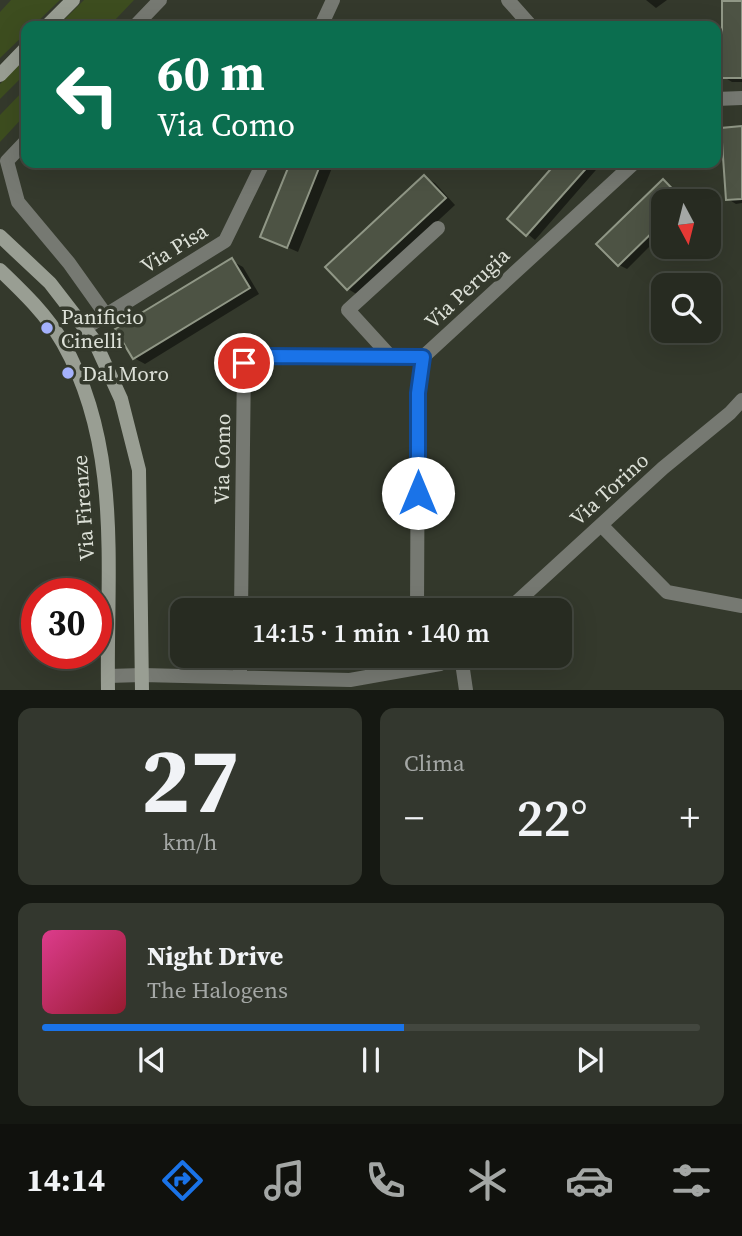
<!DOCTYPE html>
<html lang="it">
<head>
<meta charset="utf-8">
<style>
  :root { --surface:#272b21; --page:#33372e; --text:#f1f3f6; --muted:#a4a7a5; --line:#43473f; --accent:#1a73e8 }
  body { margin:0; font-family:"Source Serif 4",serif; background:var(--page); color:var(--text); height:100vh; display:flex; flex-direction:column; font-size:26px; white-space:nowrap }
  * { box-sizing:border-box; margin:0 }
  p { font-size:23px; color:var(--muted) }
  .icon { flex:none; width:38px; height:38px; fill:none; stroke:currentColor; stroke-width:2; stroke-linecap:round; stroke-linejoin:round }
  .map { position:relative; height:690px; overflow:hidden }
  .details { display:flex; flex-direction:column; gap:18px; padding:18px; background:#151812; flex:1 }
  .details>* { flex:none }
  .guide { position:absolute; left:21px; top:21px; width:700px; height:147px; border-radius:14px; box-shadow:0 7px 28px #0002,0 0 0 2px var(--line); background:#0b6e4f; color:#fff; overflow:hidden }
  .needle { width:46px; rotate:173deg }
  .tools { position:absolute; left:651px; top:189px; display:grid; gap:14px }
  .tools a { display:grid; place-items:center; width:70px; height:70px; border-radius:14px; background:var(--surface); box-shadow:0 7px 28px #0002,0 0 0 2px var(--line); font-size:35px }
  .speed { position:absolute; left:21px; top:578px; display:flex; gap:14px; font-size:35px; font-weight:700; text-align:center }
  .speed>* { display:grid; place-content:center; width:91px; height:91px; border-radius:50%; background:var(--surface); box-shadow:0 7px 28px #0002,0 0 0 2px var(--line); line-height:1 }
  .speed .limit { border:10px solid #d22; background:#fff; color:#111 }
  .pin { position:absolute; display:grid; place-items:center; width:60px; height:60px; color:#fff; margin:-30px; border:4px solid #fff; border-radius:50%; box-shadow:0 2px 7px #0007 }
  .me { position:absolute; width:77px; margin:-38px; rotate:0deg; stroke-linejoin:round; filter:drop-shadow(0 0 5px #0008) }
  .turn { display:flex; align-items:center; gap:24px; height:147px; padding:0 21px; font-size:32px }
  .turn .icon { width:91px; height:91px; stroke-width:2.5 }
  .turn b { display:block; font-size:49px; line-height:60px }
  .big { font-size:52px; font-weight:600; line-height:1.1 }
  .details .widget { flex:1; display:flex; flex-direction:column; justify-content:center; gap:10px; min-width:0; padding:0 24px; border-radius:14px; background:var(--page) }
  .details .dial { align-items:center; gap:0 }
  .dial b { font-size:91px; line-height:1 }
  .song { display:flex; align-items:center; gap:21px }
  .cover { width:84px; height:84px; border-radius:10px; background:linear-gradient(135deg,hsl(330 70% 55%),hsl(350 70% 35%)) }
  .played { height:7px; border-radius:4px; background:linear-gradient(90deg,var(--accent) 55%,var(--line) 55%) }
  .keys { display:flex; justify-content:space-around; direction:ltr }
  .heat { display:flex; justify-content:space-between; align-items:center; font-size:38px; direction:ltr }
  .details .tiles { flex:1; display:grid; gap:18px; grid-template-columns:1fr 1fr }
  .widget:last-child { grid-column:span 2 }
  .trip { position:absolute; left:170px; top:598px; width:402px; height:70px; border-radius:14px; background:var(--surface); box-shadow:0 7px 28px #0002,0 0 0 2px var(--line); font-weight:600; line-height:70px; text-align:center }
  .dock { display:flex; height:112px; justify-content:space-around; align-items:center; background:#10110d; color:var(--muted) }
  .dock .icon { width:49px; height:49px }
  .dock .on { color:var(--accent) }
  .dock b { font-size:32px; color:var(--text) }
  .map>svg:first-child { display:block }
</style>
</head>
<body>
<div class="map">
<svg width="742" height="690" viewBox="0 0 742 690">
  <rect width="100%" height="100%" fill="#34392c"/>
  <path fill="#3d4d1f" d="M11,0H60L33,26H26V33L0,58V12Z
    M84,0H134L115,20L123,26H58Z
    M26,58V73L0,99V84Z
    M26,88V114L0,142V115Z"/>
  <path fill="#0007" d="M646,0H667L656,8Z
    M742,3V82H732L724,77Z
    M742,128V203L736,204L728,199Z
    M292,163H334L298,252L262,236Z
    M558,163H602L535,240L509,219Z
    M424,177L435,183L455,205L358,295L348,289Z
    M663,181L686,201H663V233L627,269L619,265Z
    M232,261L243,267L259,294L145,364L134,358Z"/>
  <path fill="#4d5344" stroke="#909786" stroke-width="2" d="M722,1H742V78H722Z
    M742,126V199L726,200L721,128Z
    M290,163H321L287,248L260,237Z
    M556,163H591L526,236L507,219Z
    M424,175L446,198L347,290L325,267Z
    M663,179L684,201H663V222L618,266L596,244Z
    M232,258L250,288L133,359L115,329Z"/>
  <g fill="none" stroke-linecap="round" stroke-linejoin="round">
    <path stroke="#767972" stroke-width="14" d="M508,0L531,26
      M135,26L160,0
      M321,26L333,0
      M716,99L742,98
      M26,141L7,161L18,202L69,263L106,315
      M85,328L225,241L263,163
      M390,356L348,310L438,228
      M601,525L667,592L742,606
      M241,611L244,363L260,356L423,357
      M417,611L418,393L423,357L634,163
      M507,611L663,468L730,413L742,400
      M461,656L466,690
      M108,676L142,675L350,680L440,664L456,656
      M240,677V656"/>
    <path stroke="#999e93" stroke-width="14" d="M47,26L73,0
      M0,75L26,48
      M0,236L50,283L94,340L121,399L139,470L142,690
      M0,270C23,292 47,315 63,343C123,449 106,573 108,690"/>
  </g>
  <g fill="none" stroke-linecap="round" stroke-linejoin="round">
    <g stroke="#114b97" stroke-width="18">
      <path id="route" d="M244,363L260,356L423,357L418,393V493"/>
    </g>
    <use href="#route" stroke="#1a73e8" stroke-width="12"/>
  </g>
  <g fill="#a4b1fc" stroke="#34392c" stroke-width="2.5">
    <circle cx="47" cy="328" r="7"/>
    <circle cx="68" cy="373" r="7"/>
  </g>
  <g text-anchor="middle" dominant-baseline="central" stroke-width="7" stroke-linejoin="round" paint-order="stroke">
    <g font-size="21" fill="#dce0d7" stroke="#34392c">
      <text transform="translate(174 248) rotate(-32)">Via Pisa</text>
      <text transform="translate(467 288) rotate(-43)">Via Perugia</text>
      <text transform="translate(222 459) rotate(-89)">Via Como</text>
      <text transform="translate(609 489) rotate(-42)">Via Torino</text>
      <text transform="translate(83 508) rotate(-94)">Via Firenze</text>
    </g>
    <g font-size="21" fill="#dce0d7" stroke="#34392c" text-anchor="start">
      <text x="61" y="316">Panificio<tspan x="61" dy="24">Cinelli</tspan></text>
      <text x="82" y="373">Dal Moro</text>
    </g>
  </g>
</svg>
<div class="tools">
<a><svg class="needle" viewBox="-14 -14 28 28"><path d="M0-13l5 13h-10z" fill="#e53935"/><path d="M0 13l5-13h-10z" fill="#a4a7a5"/></svg></a>
<a><svg class="icon" aria-label="search" viewBox="0 0 24 24"><circle cx="10" cy="10" r="6"/><path d="M15 15l6 6"/></svg></a>
</div>
<div class="speed"><div class="limit">30</div></div>
<div class="pin" style="left:244px;top:363px;background:#d93025"><svg class="icon" aria-label="arrive" viewBox="0 0 24 24"><path d="M6 21V4h12l-3 4 3 4H6"/></svg></div>
<svg class="me" style="left:418px;top:493px" viewBox="-20 -20 40 40"><circle r="19" fill="#fff"/><path d="M0-13L10 11 0 6-10 11z" fill="#1a73e8"/></svg>
<div class="trip">14:15 · 1 min · 140 m</div>
<div class="guide">
<div class="turn"><svg class="icon" aria-label="left" viewBox="0 0 24 24"><path d="M17 20v-9H6M10 6l-5 5 5 5"/></svg><div><b>60 m</b>Via Como</div></div>
</div>
</div>
<section class="details">
<div class="tiles">
<div class="widget dial"><b>27</b><p>km/h</p></div>
<div class="widget"><p>Clima</p>
<div class="heat"><a>−</a><b class="big">22°</b><a>+</a></div>
</div>
<div class="widget">
<div class="song"><i class="cover"></i><div><b>Night Drive</b><p>The Halogens</p></div></div>
<div class="played"></div>
<div class="keys"><svg class="icon" aria-label="previous" viewBox="0 0 24 24"><path d="M18 5L8 12l10 7zM5 5v14"/></svg><svg class="icon" aria-label="pause" viewBox="0 0 24 24"><path d="M8 5v14M16 5v14"/></svg><svg class="icon" aria-label="next" viewBox="0 0 24 24"><path d="M6 5l10 7-10 7zM19 5v14"/></svg></div>
</div>
</div>
</section>
<nav class="dock">
<b>14:14</b>
<svg class="icon on" aria-label="directions" viewBox="0 0 24 24"><path d="M12 3l9 9-9 9-9-9zM9 14v-3h6M13 9l2 2-2 2"/></svg>
<svg class="icon" aria-label="music" viewBox="0 0 24 24"><path d="M9 18V5l10-2v13"/><circle cx="6" cy="18" r="3"/><circle cx="16" cy="16" r="3"/></svg>
<svg class="icon" aria-label="phone" viewBox="0 0 24 24"><path d="M5 4h4l2 5-3 2q2 4 5 5l2-3 5 2v4C11 20 4 13 5 4z"/></svg>
<svg class="icon" aria-label="climate" viewBox="0 0 24 24"><path d="M12 3v18M4 7l16 10M4 17L20 7"/></svg>
<svg class="icon" aria-label="car" viewBox="0 0 24 24"><path d="M5 17H2v-5l4-1 3-4h7l3 4 3 1v5h-3M9 17h6M6 11h13"/><circle cx="7" cy="17" r="2"/><circle cx="17" cy="17" r="2"/></svg>
<svg class="icon" aria-label="filters" viewBox="0 0 24 24"><path d="M4 7h16M4 17h16"/><circle cx="9" cy="7" r="2"/><circle cx="15" cy="17" r="2"/></svg>
</nav>
</body>
</html>
